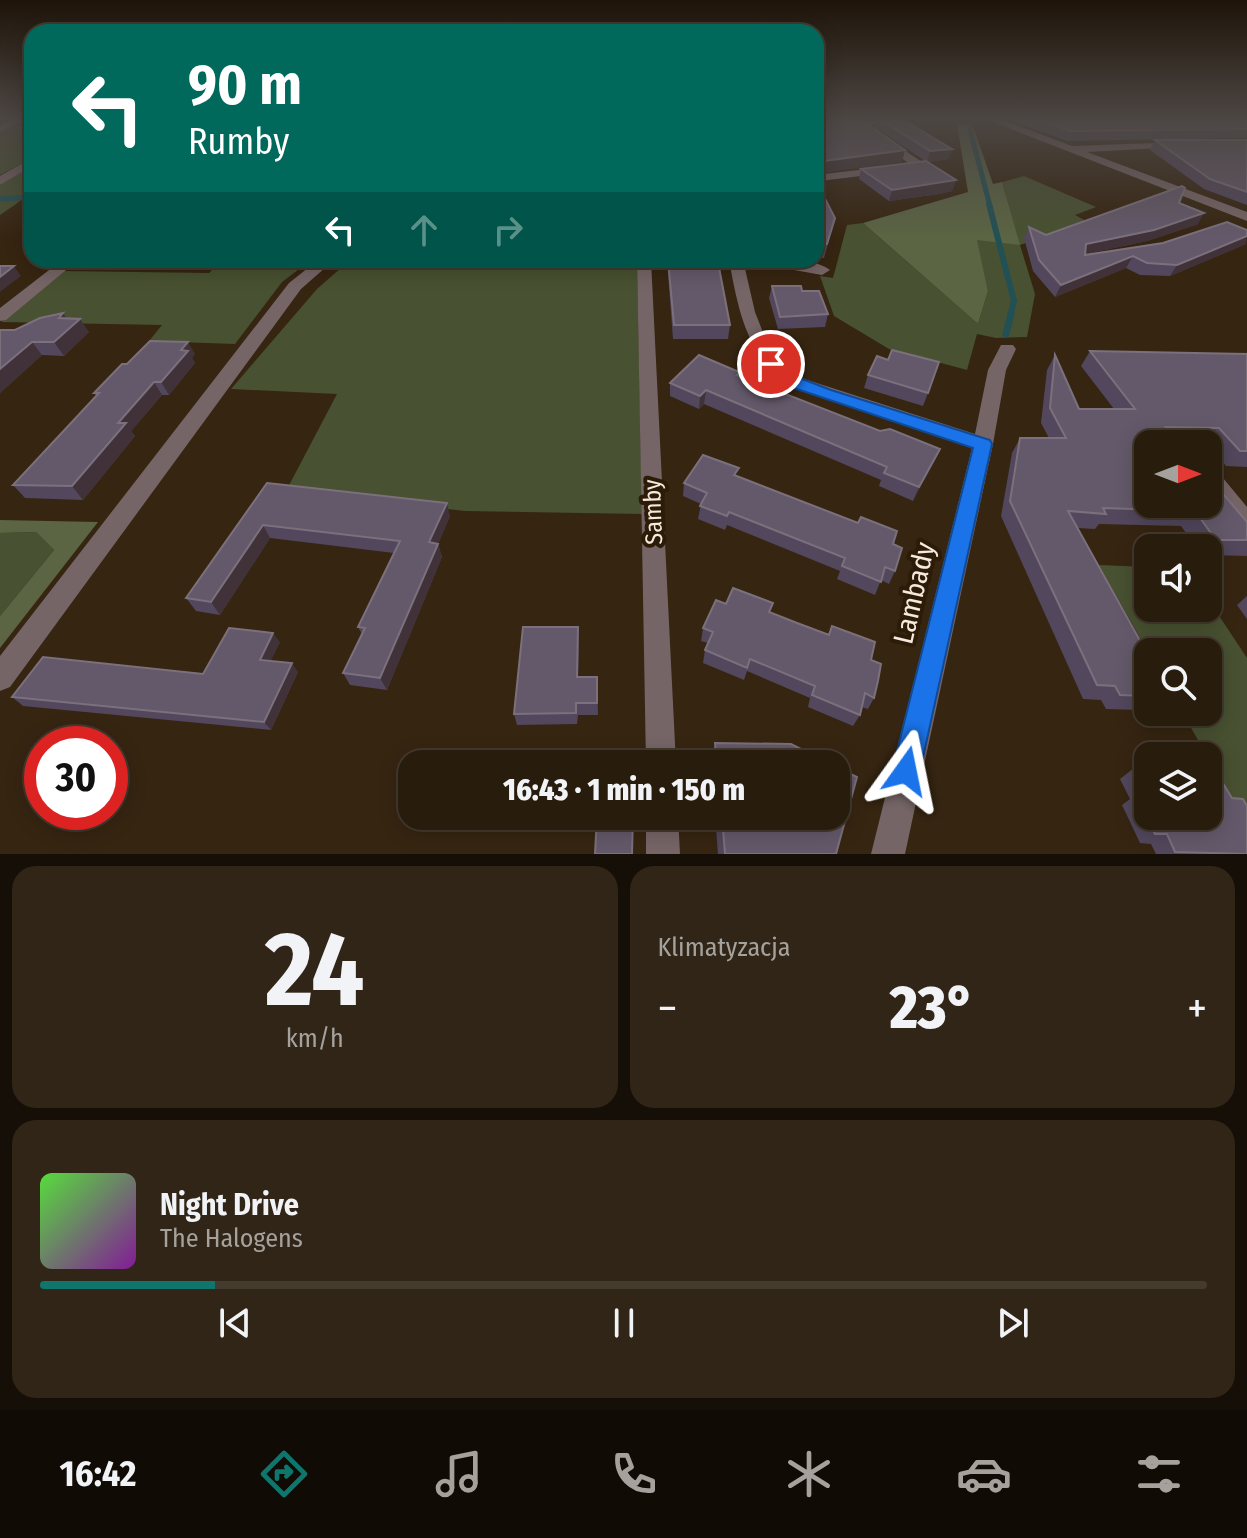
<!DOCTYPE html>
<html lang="pl">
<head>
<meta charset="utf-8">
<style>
  :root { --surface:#281c0d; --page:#302516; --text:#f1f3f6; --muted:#a5a19d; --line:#443a2e; --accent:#0f766e }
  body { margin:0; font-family:"Fira Sans Condensed",sans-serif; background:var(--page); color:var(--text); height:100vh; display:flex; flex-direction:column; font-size:30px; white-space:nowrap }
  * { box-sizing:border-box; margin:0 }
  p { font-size:26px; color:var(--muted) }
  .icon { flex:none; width:44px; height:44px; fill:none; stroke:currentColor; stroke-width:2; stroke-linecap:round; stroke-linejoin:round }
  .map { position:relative; height:854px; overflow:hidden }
  .drawer { display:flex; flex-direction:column; gap:12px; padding:12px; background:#160f07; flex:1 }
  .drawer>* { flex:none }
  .banner { position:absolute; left:24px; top:24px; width:800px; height:244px; border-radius:24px; box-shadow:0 4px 20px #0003,0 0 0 2px var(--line); background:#00695c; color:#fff; overflow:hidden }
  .needle { width:52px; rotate:90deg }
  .tools { position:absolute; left:1134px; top:430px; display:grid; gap:16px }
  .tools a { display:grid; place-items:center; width:88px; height:88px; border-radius:16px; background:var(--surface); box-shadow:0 4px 20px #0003,0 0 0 2px var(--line); font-size:40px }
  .speed { position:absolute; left:24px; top:726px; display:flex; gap:16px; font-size:40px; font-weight:700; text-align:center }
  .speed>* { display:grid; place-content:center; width:104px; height:104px; border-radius:50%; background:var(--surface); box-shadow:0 4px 20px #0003,0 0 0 2px var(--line); line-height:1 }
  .speed .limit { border:12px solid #d22; background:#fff; color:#111 }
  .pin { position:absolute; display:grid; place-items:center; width:68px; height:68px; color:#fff; margin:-34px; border:4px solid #fff; border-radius:50%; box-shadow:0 2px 8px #0007 }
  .me { position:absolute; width:88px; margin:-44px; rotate:12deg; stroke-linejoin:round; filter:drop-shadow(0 0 6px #0008) }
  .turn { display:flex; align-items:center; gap:28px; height:168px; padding:0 32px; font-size:36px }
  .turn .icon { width:104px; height:104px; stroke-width:2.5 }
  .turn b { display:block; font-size:56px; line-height:68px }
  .lanes { display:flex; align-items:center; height:76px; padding:0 32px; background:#0003; justify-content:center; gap:40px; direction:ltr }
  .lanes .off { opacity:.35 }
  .big { font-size:60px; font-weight:800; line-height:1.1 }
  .drawer .tile { flex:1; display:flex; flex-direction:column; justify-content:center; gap:12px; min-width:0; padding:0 28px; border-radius:24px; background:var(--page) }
  .drawer .dial { align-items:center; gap:0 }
  .dial b { font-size:104px; line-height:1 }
  .song { display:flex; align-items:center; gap:24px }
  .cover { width:96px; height:96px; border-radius:12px; background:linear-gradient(135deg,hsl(110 70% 55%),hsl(290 70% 35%)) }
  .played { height:8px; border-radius:4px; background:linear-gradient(90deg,var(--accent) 15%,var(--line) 15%) }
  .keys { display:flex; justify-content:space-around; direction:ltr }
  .heat { display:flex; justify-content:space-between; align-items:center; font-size:44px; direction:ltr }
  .drawer .tiles { flex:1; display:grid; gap:12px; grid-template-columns:1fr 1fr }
  .tile:last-child { grid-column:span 2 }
  .trip { position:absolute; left:398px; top:750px; width:452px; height:80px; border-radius:24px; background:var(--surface); box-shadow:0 4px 20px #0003,0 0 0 2px var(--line); font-weight:800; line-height:80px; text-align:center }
  .tab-bar { display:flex; height:128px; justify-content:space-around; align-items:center; background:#100b05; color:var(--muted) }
  .tab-bar .icon { width:56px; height:56px }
  .tab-bar .current { color:var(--accent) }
  .tab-bar b { font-size:36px; color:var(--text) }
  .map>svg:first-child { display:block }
</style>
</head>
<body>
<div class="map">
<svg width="1247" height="854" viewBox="0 0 1247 854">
  <rect width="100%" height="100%" fill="#362511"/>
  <path fill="#485131" d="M32,123V158L0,175V132L14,126Z
    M32,165C32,196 25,198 0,215V185Z
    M1024,176L1096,207L1075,215L1088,222L1020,245L1035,294L1027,337L996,338L977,334L967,370L889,349L834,316L820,276L833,278L847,225L863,223L978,324L988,291L976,239L1019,244L1002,182Z
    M222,260H311L282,282L235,344L149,341L162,325L1,322L63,271L209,273Z
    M350,260H637L642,514L465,511L286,491L337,394L231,389L317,289Z
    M36,532L54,550L0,616V533Z
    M1099,565L1148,567V608H1208V599L1247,658V826L1182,712H1208V652H1148Z"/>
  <path fill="#5b6443" d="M957,124L973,126L993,184L1002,182L1020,245L977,240L988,291L978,324L863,223L968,192Z
    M0,520L98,522L0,648V616L54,550L36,532L0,533Z"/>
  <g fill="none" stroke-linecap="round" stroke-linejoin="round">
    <path stroke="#225155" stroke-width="5" d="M969,126L990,206
      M0,199L32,197"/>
    <path stroke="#225155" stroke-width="6" d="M989,204L1014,301L1010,316"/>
    <path stroke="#225155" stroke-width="7" d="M1006,334L1011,314"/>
    <path fill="#766566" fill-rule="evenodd" d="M13,118H32V123H19L0,132V125Z
      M876,118H893L868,126L925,164V168L820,181L818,178L824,174L910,164L854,125Z
      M983,118H997L1072,146L1183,142L1185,144L1179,147L1087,152L1247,212V221Z
      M32,158V166L0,185V176Z
      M62,260H78L6,320L0,321V308Z
      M318,260H334L301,289L10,687L0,691V656L289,283Z
      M637,260H651L676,764H646Z
      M729,260H743L755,312L766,340L798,377L975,434L988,370L1001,345H1013L1016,349L1006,370L993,444L905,854H871L972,448L784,385C745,346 739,313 729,260Z
      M754,260C775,260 812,256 830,270L822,275L761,264Z
      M1215,476L1223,478L1247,507V532C1229,526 1208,496 1208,478Z
      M646,816H678L680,854H646Z"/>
  </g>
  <path fill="#52475c" d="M877,118L952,149L948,159L928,162L956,180L952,191L939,194L889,201L859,179L861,169L925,161L875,127Z
    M1004,118H1247V138L1067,141Z
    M1155,140H1247V205L1204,189L1150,150Z
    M816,181L835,218L824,258L816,257Z
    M1179,203L1198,224L1147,241L1085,254L1246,244L1170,276L1140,275L1126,268L1055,297L1033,271L1024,238L1029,227L1046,235Z
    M667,260H712L730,325L728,339H673Z
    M772,286L802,291L828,314L825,327L778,329L769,298Z
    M63,313L67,318L89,332L64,356L42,355L0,393V330H15Z
    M1090,351L1246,354L1247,352V467L1226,466L1206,443H1180L1208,504L1247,540V556L1208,555V548H1197L1181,526L1099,524L1095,529L1078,528L1148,655V703L1139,710L1106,709L1101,700L1083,699L1001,516L1012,453L1020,438H1049L1041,423L1047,370L1055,355L1079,409H1114L1081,366Z
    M195,354L192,358L195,363L169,395H162L131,431L135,436L83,500L25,498L13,485L96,396L94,393L127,364Z
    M738,375L880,431L940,449L913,501L879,486L881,480L704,404L699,409L670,396V383Z
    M868,375L928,393L923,406L864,388Z
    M737,476L893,544L895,571L889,584L881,580L875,595L837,579L840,571L727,525L725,530L698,519L701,504L683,496L684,483Z
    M267,483L450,516L438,544L442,557L387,690L350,685L343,673L362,634L358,627L394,553L270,538L220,615L196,611L186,598Z
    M1247,596V619L1237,605Z
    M726,604L770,612L828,634L832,626L871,660L874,698L868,709L861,707L860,715L853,726L808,707L810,698L747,671L744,680L703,663L705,650L708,643L701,641L703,628Z
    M579,639L578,677H597L598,715H578L577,724L517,725L514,714Z
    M280,642L270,661L298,672L271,730L23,706L12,697L203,674Z
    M715,743L831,764H710Z
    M1134,768L1247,854H1156L1151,844L1140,843L1122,805L1130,799L1120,779Z
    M715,816H836V854H718Z"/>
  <path fill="#403238" d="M952,149L948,159L927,162L930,151Z
    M905,150L902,162L816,174V162Z
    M956,180L952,191L939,194L889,201L892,190Z
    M1204,213L1198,224L1147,241L1080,255L1086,244Z
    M1247,236L1246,244L1170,276L1177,265Z
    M1133,256L1126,268L1055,297L1061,285Z
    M14,266L21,276L0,292V277Z
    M63,313L72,326L80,319L89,332L64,356L54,342L59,318Z
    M32,342L42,355L0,393V369Z
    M188,342L195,354L192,358L195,363L169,395L161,382L181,350Z
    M154,382L162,395L131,431L135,436L83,500L72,486L118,423Z
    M706,390L704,404L699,409L700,396Z
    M940,449L934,462L913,501L919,487Z
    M447,503L450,516L438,544L442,557L387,690L380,678L429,542Z
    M263,525L270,538L220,615L211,602Z
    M578,627L579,639L578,689L577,677Z
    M273,633L280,642L267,669L260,660Z
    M292,663L298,672L271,730L264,722Z"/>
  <path fill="#64596a" stroke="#7b707c" stroke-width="2" d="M816,118H859L905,150L816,162Z
    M878,118H900L952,149L930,151Z
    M1033,118H1247V129L1071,131Z
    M1155,140H1247V192L1210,179Z
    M926,161L956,180L892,190L861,169Z
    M816,181L835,218L827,244L816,243Z
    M1182,186L1185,188L1179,203L1204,213L1154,230L1086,244L1085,255L1163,243L1227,222L1247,230V236L1177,265L1147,263L1133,256L1061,285L1039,260L1029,227L1046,235Z
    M668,260H712L713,262H718L730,325H674Z
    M0,266H14L0,277Z
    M772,286H801L802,291H819L828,314L780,317Z
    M63,313L59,318L80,319L54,342H32L0,369V330H15L40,318Z
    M150,341L188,342L181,350L188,351L161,382H154L118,423H126L72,486L13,485L99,393H94L122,364H127Z
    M892,350L939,362L928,393L868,375L877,356L888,360Z
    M1090,351L1247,354V451H1240L1219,428L1166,427L1181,444H1148V504H1208V476L1247,522V540H1216L1195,511L1103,508L1106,514L1068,511L1148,655V696L1120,695L1115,686L1097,685L1010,501L1020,438H1066L1050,408L1055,355L1079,409H1135Z
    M699,355L739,372L737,375L880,431L890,429L940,449L919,487L884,473L887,467L706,390L700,396L670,383Z
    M703,455L739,468L734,475L858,523L861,517L897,531L893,544L902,548L895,571L885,567L881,582L842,566L845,558L729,512L727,516L700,506L707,493L684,483Z
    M267,483L447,503L429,542L438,544L380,678L343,673L365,628L358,627L400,541L263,525L211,602L186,598Z
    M733,588L773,603L769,612L797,623L829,635L832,626L875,642L871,660L881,664L878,681L874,698L865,693L860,715L812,695L815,686L750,659L747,668L705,650L713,632L703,628L716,600L726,604Z
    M523,627H578L577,677H597V703H576V713L514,714Z
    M229,628L273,633L260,660L292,663L264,722L12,697L43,657L203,674Z
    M715,743L791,744L831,764H717Z
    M836,767L857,777L836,854H725L722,816H836Z
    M1134,768L1148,769V795Z
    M1208,772H1216L1232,798L1243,799L1247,806V854L1175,852L1167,834H1155L1136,795L1148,796V816H1208Z
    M597,816H633L632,854H595Z"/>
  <linearGradient id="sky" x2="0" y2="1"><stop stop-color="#1e1409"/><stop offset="0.5" stop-color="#4c4643"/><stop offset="1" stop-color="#4c4643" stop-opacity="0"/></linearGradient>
  <rect width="1247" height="237" fill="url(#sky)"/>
  <path fill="#1a73e8" stroke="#114b97" stroke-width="2" d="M771,359L797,377L831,390L990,440L992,444L920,771L916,781L906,785L896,781L892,771L973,448L785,385L763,364Z"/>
  <g text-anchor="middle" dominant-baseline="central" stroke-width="8" stroke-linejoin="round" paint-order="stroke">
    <g font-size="24" fill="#f6eade" stroke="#2c1b07">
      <text transform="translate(653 512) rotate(-92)">Samby</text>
    </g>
    <g font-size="28" fill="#f6eade" stroke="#2c1b07">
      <text transform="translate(914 593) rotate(-77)">Lambady</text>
    </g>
  </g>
</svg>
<div class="tools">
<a><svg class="needle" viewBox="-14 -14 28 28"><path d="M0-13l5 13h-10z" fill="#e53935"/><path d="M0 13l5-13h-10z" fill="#a5a19d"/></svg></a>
<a><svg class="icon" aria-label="sound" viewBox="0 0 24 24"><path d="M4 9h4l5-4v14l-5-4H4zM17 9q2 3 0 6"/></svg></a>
<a><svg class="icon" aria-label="search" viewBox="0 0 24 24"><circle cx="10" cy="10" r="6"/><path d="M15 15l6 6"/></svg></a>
<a><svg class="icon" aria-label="layers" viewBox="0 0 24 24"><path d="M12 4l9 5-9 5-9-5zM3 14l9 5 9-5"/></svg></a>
</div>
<div class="speed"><div class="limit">30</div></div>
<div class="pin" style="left:771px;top:364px;background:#d93025"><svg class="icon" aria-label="arrive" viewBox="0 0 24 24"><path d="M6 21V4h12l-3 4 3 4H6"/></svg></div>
<svg class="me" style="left:906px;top:771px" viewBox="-20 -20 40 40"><path d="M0-17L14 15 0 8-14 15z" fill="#1a73e8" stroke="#fff" stroke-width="4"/></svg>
<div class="trip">16:43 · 1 min · 150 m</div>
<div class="banner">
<div class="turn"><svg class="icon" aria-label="left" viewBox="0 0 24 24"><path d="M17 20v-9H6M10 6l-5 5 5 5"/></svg><div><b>90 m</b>Rumby</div></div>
<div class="lanes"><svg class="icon" aria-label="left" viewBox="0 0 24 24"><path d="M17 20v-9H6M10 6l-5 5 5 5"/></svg><svg class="icon off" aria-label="ahead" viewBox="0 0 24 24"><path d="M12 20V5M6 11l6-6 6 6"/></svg><svg class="icon off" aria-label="right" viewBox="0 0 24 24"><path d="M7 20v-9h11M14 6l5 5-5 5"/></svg></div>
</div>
</div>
<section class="drawer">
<div class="tiles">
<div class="tile dial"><b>24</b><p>km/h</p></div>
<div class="tile"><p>Klimatyzacja</p>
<div class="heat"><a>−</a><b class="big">23°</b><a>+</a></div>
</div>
<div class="tile">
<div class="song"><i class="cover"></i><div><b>Night Drive</b><p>The Halogens</p></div></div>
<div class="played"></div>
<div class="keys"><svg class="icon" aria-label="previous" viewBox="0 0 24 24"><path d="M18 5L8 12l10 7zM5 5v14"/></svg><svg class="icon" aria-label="pause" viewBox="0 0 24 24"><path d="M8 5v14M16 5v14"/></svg><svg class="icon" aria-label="next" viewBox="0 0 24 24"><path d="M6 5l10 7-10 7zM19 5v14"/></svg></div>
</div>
</div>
</section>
<nav class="tab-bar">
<b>16:42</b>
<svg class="icon current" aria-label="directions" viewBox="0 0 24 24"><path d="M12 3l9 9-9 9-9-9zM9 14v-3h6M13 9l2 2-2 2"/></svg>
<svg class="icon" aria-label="music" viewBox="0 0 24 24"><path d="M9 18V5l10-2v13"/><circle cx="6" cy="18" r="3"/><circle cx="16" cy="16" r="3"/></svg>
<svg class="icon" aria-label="phone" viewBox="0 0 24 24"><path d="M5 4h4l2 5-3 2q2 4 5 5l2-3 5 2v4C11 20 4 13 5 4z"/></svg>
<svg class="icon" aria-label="climate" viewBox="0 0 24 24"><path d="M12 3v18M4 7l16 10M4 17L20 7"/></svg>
<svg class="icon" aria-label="car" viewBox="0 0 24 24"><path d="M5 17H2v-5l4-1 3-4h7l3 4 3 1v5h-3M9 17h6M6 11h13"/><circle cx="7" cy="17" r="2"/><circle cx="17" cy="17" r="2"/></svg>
<svg class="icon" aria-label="filters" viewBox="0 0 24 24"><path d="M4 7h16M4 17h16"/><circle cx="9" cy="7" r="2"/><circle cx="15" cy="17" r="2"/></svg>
</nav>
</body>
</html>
